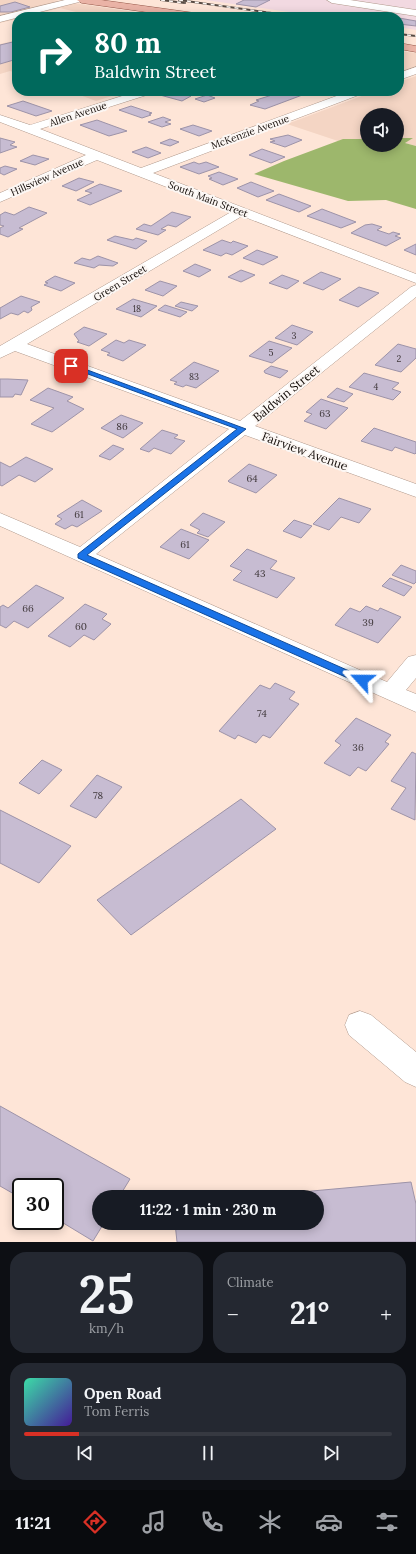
<!DOCTYPE html>
<html lang="en">
<head>
<meta charset="utf-8">
<style>
  :root { --surface:#171b24; --page:#242831; --text:#f1f3f6; --muted:#9ea1a6; --line:#363941; --accent:#d93025 }
  body { margin:0; font-family:Lora,serif; background:var(--page); color:var(--text); height:100vh; display:flex; flex-direction:column; font-size:15px; white-space:nowrap }
  * { box-sizing:border-box; margin:0 }
  p { font-size:13px; color:var(--muted) }
  .icon { flex:none; width:22px; height:22px; fill:none; stroke:currentColor; stroke-width:2; stroke-linecap:round; stroke-linejoin:round }
  .map { position:relative; height:1242px; overflow:hidden }
  .side { display:flex; flex-direction:column; gap:10px; padding:10px; background:#0d0f14; flex:1 }
  .side>* { flex:none }
  .hud { position:absolute; left:12px; top:12px; width:392px; height:84px; border-radius:16px; box-shadow:0 2px 10px #0003; background:#00695c; color:#fff; overflow:hidden }
  .buttons { position:absolute; left:360px; top:108px; display:grid; gap:8px }
  .buttons a { display:grid; place-items:center; width:44px; height:44px; border-radius:50%; background:var(--surface); box-shadow:0 2px 10px #0003; font-size:20px }
  .speed { position:absolute; left:12px; top:1178px; display:flex; gap:8px; font-size:20px; font-weight:700; text-align:center }
  .speed>* { display:grid; place-content:center; width:52px; height:52px; border-radius:50%; background:var(--surface); box-shadow:0 2px 10px #0003; line-height:1 }
  .speed .limit { border:2px solid #111; border-radius:6px; background:#fff; color:#111 }
  .pin { position:absolute; display:grid; place-items:center; width:34px; height:34px; color:#fff; margin:-17px; border-radius:8px; box-shadow:0 2px 6px #0006 }
  .me { position:absolute; width:44px; margin:-22px; rotate:294deg; stroke-linejoin:round; filter:drop-shadow(0 0 3px #0008) }
  .turn { display:flex; align-items:center; gap:14px; height:84px; padding:0 16px; font-size:18px }
  .turn .icon { width:52px; height:52px; stroke-width:2.5 }
  .turn b { display:block; font-size:28px; line-height:34px }
  .big { font-size:30px; font-weight:700; line-height:1.1 }
  .side .tile { flex:1; display:flex; flex-direction:column; justify-content:center; gap:6px; min-width:0; padding:0 14px; border-radius:16px; background:var(--page) }
  .side .dial { align-items:center; gap:0 }
  .dial b { font-size:52px; line-height:1 }
  .song { display:flex; align-items:center; gap:12px }
  .cover { width:48px; height:48px; border-radius:6px; background:linear-gradient(135deg,hsl(160 70% 55%),hsl(260 70% 35%)) }
  .played { height:4px; border-radius:2px; background:linear-gradient(90deg,var(--accent) 15%,var(--line) 15%) }
  .keys { display:flex; justify-content:space-around; direction:ltr }
  .heat { display:flex; justify-content:space-between; align-items:center; font-size:22px; direction:ltr }
  .side .tiles { flex:1; display:grid; gap:10px; grid-template-columns:1fr 1fr }
  .tile:last-child { grid-column:span 2 }
  .trip { position:absolute; left:92px; top:1190px; width:232px; height:40px; border-radius:20px; background:var(--surface); box-shadow:0 2px 10px #0003; font-weight:700; line-height:40px; text-align:center }
  .dock { display:flex; height:64px; justify-content:space-around; align-items:center; background:#090b0e; color:var(--muted) }
  .dock .icon { width:28px; height:28px }
  .dock .on { color:var(--accent) }
  .dock b { font-size:18px; color:var(--text) }
  .map>svg:first-child { display:block }
</style>
</head>
<body>
<div class="map">
<svg width="416" height="1242" viewBox="0 0 416 1242">
  <rect width="100%" height="100%" fill="#fee5d7"/>
  <path fill="#f4d5c4" d="M0,0H53L169,17H96L60,8L26,17H17V19L0,23Z
    M17,40V73L10,71L0,74V44Z
    M399,51L416,53V66L399,72Z
    M416,76V146L405,143L412,138H397V115H367V139L338,141L287,124L375,91H399V82Z
    M69,91H128L96,101Z"/>
  <path fill="#f2d9e1" d="M205,0H416V30L399,27V17H325Z"/>
  <path fill="#9db76c" d="M397,138H413L405,143L416,146V209L386,200L348,201L254,174L284,161L343,139H367V145H397Z"/>
  <path fill="#c7bcd2" stroke="#9d93a8" d="M244,0H270L256,7L236,4Z
    M15,2L30,7L11,12H0V6Z
    M399,18L416,21V26L399,24Z
    M17,41V50L12,52L17,53V59L0,64V45Z
    M169,91H174L191,96L182,101L160,95Z
    M285,91H313L265,109L250,105L259,101L256,100Z
    M207,95L215,98L204,102L195,99Z
    M23,101L52,111L36,116L7,106Z
    M131,106L152,113L149,114L151,115L142,118L119,110Z
    M163,117L171,120L165,122L171,124L162,127L148,122Z
    M97,120L127,131L109,136L80,125Z
    M193,125L212,131L199,136L180,129Z
    M288,135L302,140L285,147L270,142L275,141L270,139Z
    M0,138L15,142L10,145L17,147L0,153Z
    M170,139L179,142L170,146L160,143Z
    M146,147L161,153L148,158L132,152Z
    M262,149L285,157L271,163L249,155Z
    M33,155L49,159L35,165L20,161Z
    M194,162L199,164L206,162L219,167L199,174L180,167Z
    M5,166L17,169L4,175L0,173V168Z
    M219,172L238,179L223,185L209,179L212,178L208,176Z
    M79,178L94,182L76,191L62,186Z
    M251,182L274,191L258,197L237,188Z
    M100,184L122,191L90,205L77,200L92,193L85,191Z
    M279,194L311,206L299,212L266,200Z
    M29,207L47,213L19,228L23,229L8,237L0,234V228L4,226L0,225V215L5,212L14,215Z
    M322,209L356,222L341,228L307,216Z
    M172,212L191,217L176,227L168,225L161,229L166,230L158,235L136,229L144,224L151,226Z
    M372,224L382,227L377,230L389,234L393,232L400,234L395,236L401,238L386,246L351,233L365,225Z
    M115,236L133,240L136,238L147,241L136,249L107,240Z
    M222,240L231,243L233,241L248,246L232,255L226,253L221,256L203,250Z
    M416,244V255L404,250Z
    M257,250L278,257L263,265L243,258Z
    M98,256L118,263L113,266L99,265L94,268L74,263L82,258L90,260Z
    M195,264L211,270L199,277L183,271Z
    M241,270L255,275L241,282L228,277Z
    M321,272L341,279L323,290L303,283Z
    M282,275L299,281L287,289L269,283Z
    M55,276L75,283L61,291L44,285L48,283L45,282Z
    M160,281L177,286L163,296L145,290Z
    M359,287L379,293L358,307L339,300Z
    M21,296L40,302L31,307L32,310L28,313L24,311L18,315L11,313L0,319V308Z
    M133,299L157,306L141,317L116,309Z
    M181,302L198,306L192,311L175,306Z
    M165,305L187,312L180,317L158,310Z
    M292,325L313,332L297,345L275,338Z
    M84,327L107,334L89,346L77,342L79,341L74,334Z
    M116,340L124,343L129,340L146,345L123,361L107,355L110,353L101,350Z
    M269,341L292,348L272,363L249,356Z
    M398,344L416,349V358L401,372L375,365Z
    M194,362L219,371L196,388L186,385L183,387L174,384L177,382L170,380Z
    M271,366L288,371L280,378L265,373L264,371Z
    M364,373L399,383L392,389L401,392L393,400L349,387Z
    M0,379H8L28,380L21,395L15,394L13,397H0Z
    M48,388L73,397L67,401L84,409L52,432L31,424L54,408L30,400Z
    M337,388L353,394L344,402L327,397Z
    M321,399L348,408L326,429L304,421L312,414L306,412Z
    M121,415L143,423L123,438L101,428Z
    M374,428L416,442V453L415,454L395,447L392,451L361,441Z
    M162,430L178,435L174,438L185,441L171,454L154,448L149,452L140,449Z
    M113,445L124,449L110,460L99,456Z
    M26,457L53,469L35,482L19,475L2,486L0,485V462L10,467Z
    M249,464L277,475L256,493L229,482L228,481Z
    M339,498L371,509L359,523L341,517L329,530L313,524Z
    M82,500L102,511L77,527L72,525L65,529L55,524L62,519L57,516Z
    M203,513L225,522L208,537L197,533L200,530L190,525Z
    M294,520L312,526L301,538L283,531Z
    M181,529L209,540L189,559L160,547Z
    M247,549L277,561L270,569L295,578L277,598L233,580L242,571L230,566Z
    M401,565L416,571V582L414,584L392,575Z
    M390,578L412,587L404,596L382,586Z
    M36,585L64,598L28,628L14,621L6,628L0,625V607L3,605L8,608Z
    M85,604L107,614L102,619L111,624L94,640L84,635L70,647L48,636Z
    M366,606L378,611L380,608L401,617L378,643L335,625L350,608L360,612Z
    M275,683L295,692L289,699L299,704L270,738L263,735L256,743L238,735L235,739L219,731L260,685L270,689Z
    M356,718L391,735L385,742L389,744L366,771L358,767L350,776L324,763L341,745L335,741Z
    M412,752L416,754L415,820L391,809L406,788L391,781Z
    M42,760L62,770L39,794L19,783Z
    M97,775L122,787L96,818L70,806Z
    M241,799L276,829L131,935L97,900Z
    M0,810L71,846L39,883L0,863Z
    M0,1106L130,1179L119,1197H99V1223H104L93,1241L55,1218V1187H21V1198L0,1186Z
    M411,1182L416,1204V1242H177L175,1223H317V1197H246Z"/>
  <g fill="none" stroke-linecap="round" stroke-linejoin="round">
    <g stroke="#b0998c" stroke-width="1">
      <path id="minor" d="M65,0H81L79,2L0,22V16Z
        M327,0H350L416,10V16L332,3Z
        M416,67V74L399,80V73Z
        M138,91H154L153,93L40,129L141,168L350,91H365L364,93L153,173L416,274V283L242,216L27,344L240,421L411,287L416,285V297L255,426L416,484V497L245,435L96,554L387,682L408,657L416,655V678L406,690L416,694V712L0,526V513L80,547L229,429L15,351L0,358V346L231,212L97,160L0,202V193L86,155L0,122V115L30,125Z
        M360,1011L371,1015L416,1052V1087L405,1082L349,1035L345,1025L349,1015Z"/>
    </g>
    <g stroke="#955748" stroke-width="1">
      <path id="primary" d="M77,0H101L202,14L207,17H182L82,3Z
        M399,43L416,46V52L399,49Z"/>
    </g>
    <use href="#minor" fill="#fff" fill-rule="evenodd"/>
    <use href="#primary" fill="#eab3a6" fill-rule="evenodd"/>
    <g stroke="#574b44" stroke-width="2">
      <path id="rail" d="M161,0L185,3
        M179,0L300,17
        M399,34L416,36"/>
    </g>
    <use href="#rail" stroke="#fcf7f4" stroke-width="1.5" stroke-dasharray="4" stroke-linecap="butt"/>
  </g>
  <path fill="#1a73e8" stroke="#114b97" d="M69,365H74L246,429L87,555L365,678L367,680L365,683H359L78,558V554L237,429L69,367Z"/>
  <g text-anchor="middle" dominant-baseline="central" stroke-width="4" stroke-linejoin="round" paint-order="stroke">
    <g font-size="9" fill="#3f373a">
      <text x="137" y="308">18</text>
      <text x="294" y="335">3</text>
      <text x="271" y="352">5</text>
      <text x="399" y="358">2</text>
      <text x="194" y="376">83</text>
      <text x="376" y="386">4</text>
    </g>
    <g font-size="10" fill="#120b07" stroke="#fcf7f4">
      <text transform="translate(78 114) rotate(-18)">Allen Avenue</text>
      <text transform="translate(250 132) rotate(-20)">McKenzie Avenue</text>
      <text transform="translate(47 177) rotate(-24)">Hillsview Avenue</text>
      <text transform="translate(208 199) rotate(21)">South Main Street</text>
      <text transform="translate(120 283) rotate(-31)">Green Street</text>
    </g>
    <g font-size="10" fill="#3f373a">
      <text x="325" y="413">63</text>
      <text x="122" y="426">86</text>
      <text x="252" y="478">64</text>
      <text x="79" y="514">61</text>
      <text x="185" y="544">61</text>
      <text x="260" y="573">43</text>
      <text x="28" y="608">66</text>
      <text x="368" y="622">39</text>
      <text x="81" y="626">60</text>
      <text x="262" y="713">74</text>
      <text x="358" y="747">36</text>
      <text x="98" y="795">78</text>
    </g>
    <g font-size="12" fill="#120b07" stroke="#fcf7f4">
      <text transform="translate(286 393) rotate(-39)">Baldwin Street</text>
      <text transform="translate(305 451) rotate(20)">Fairview Avenue</text>
    </g>
  </g>
</svg>
<div class="buttons">
<a><svg class="icon" aria-label="sound" viewBox="0 0 24 24"><path d="M4 9h4l5-4v14l-5-4H4zM17 9q2 3 0 6"/></svg></a>
</div>
<div class="speed"><div class="limit">30</div></div>
<div class="pin" style="left:71px;top:366px;background:#d93025"><svg class="icon" aria-label="arrive" viewBox="0 0 24 24"><path d="M6 21V4h12l-3 4 3 4H6"/></svg></div>
<svg class="me" style="left:362px;top:680px" viewBox="-20 -20 40 40"><path d="M0-17L14 15 0 8-14 15z" fill="#1a73e8" stroke="#fff" stroke-width="4"/></svg>
<div class="trip">11:22 · 1 min · 230 m</div>
<div class="hud">
<div class="turn"><svg class="icon" aria-label="right" viewBox="0 0 24 24"><path d="M7 20v-9h11M14 6l5 5-5 5"/></svg><div><b>80 m</b>Baldwin Street</div></div>
</div>
</div>
<section class="side">
<div class="tiles">
<div class="tile dial"><b>25</b><p>km/h</p></div>
<div class="tile"><p>Climate</p>
<div class="heat"><a>−</a><b class="big">21°</b><a>+</a></div>
</div>
<div class="tile">
<div class="song"><i class="cover"></i><div><b>Open Road</b><p>Tom Ferris</p></div></div>
<div class="played"></div>
<div class="keys"><svg class="icon" aria-label="previous" viewBox="0 0 24 24"><path d="M18 5L8 12l10 7zM5 5v14"/></svg><svg class="icon" aria-label="pause" viewBox="0 0 24 24"><path d="M8 5v14M16 5v14"/></svg><svg class="icon" aria-label="next" viewBox="0 0 24 24"><path d="M6 5l10 7-10 7zM19 5v14"/></svg></div>
</div>
</div>
</section>
<nav class="dock">
<b>11:21</b>
<svg class="icon on" aria-label="directions" viewBox="0 0 24 24"><path d="M12 3l9 9-9 9-9-9zM9 14v-3h6M13 9l2 2-2 2"/></svg>
<svg class="icon" aria-label="music" viewBox="0 0 24 24"><path d="M9 18V5l10-2v13"/><circle cx="6" cy="18" r="3"/><circle cx="16" cy="16" r="3"/></svg>
<svg class="icon" aria-label="phone" viewBox="0 0 24 24"><path d="M5 4h4l2 5-3 2q2 4 5 5l2-3 5 2v4C11 20 4 13 5 4z"/></svg>
<svg class="icon" aria-label="climate" viewBox="0 0 24 24"><path d="M12 3v18M4 7l16 10M4 17L20 7"/></svg>
<svg class="icon" aria-label="car" viewBox="0 0 24 24"><path d="M5 17H2v-5l4-1 3-4h7l3 4 3 1v5h-3M9 17h6M6 11h13"/><circle cx="7" cy="17" r="2"/><circle cx="17" cy="17" r="2"/></svg>
<svg class="icon" aria-label="filters" viewBox="0 0 24 24"><path d="M4 7h16M4 17h16"/><circle cx="9" cy="7" r="2"/><circle cx="15" cy="17" r="2"/></svg>
</nav>
</body>
</html>
